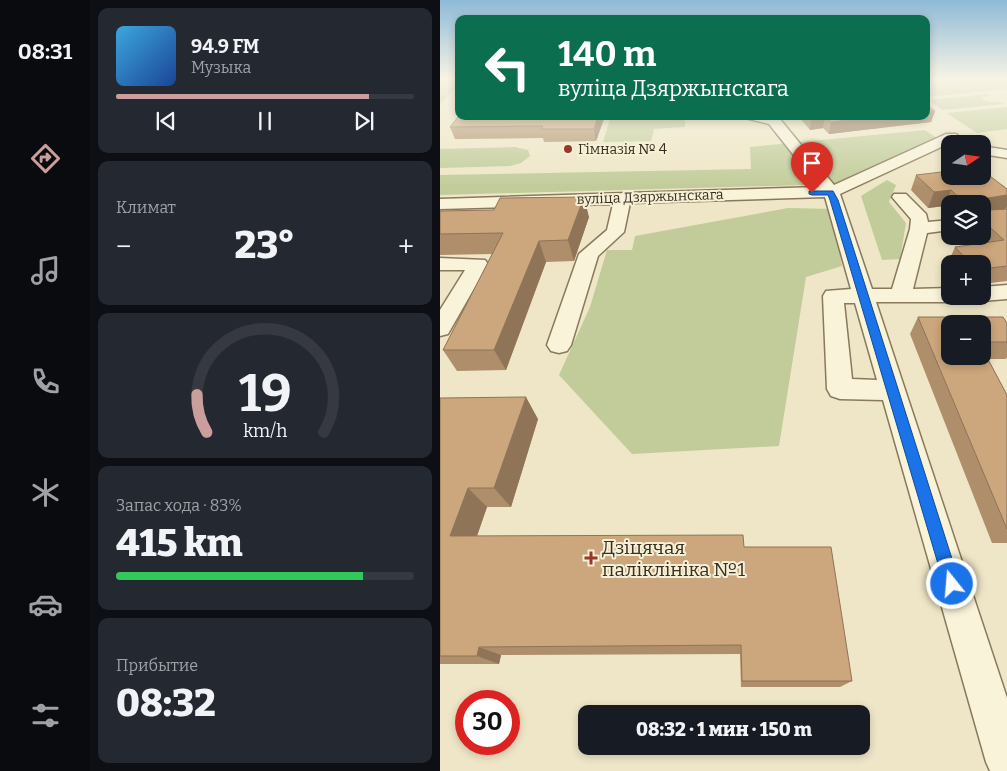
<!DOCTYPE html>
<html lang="ru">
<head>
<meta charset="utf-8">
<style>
  :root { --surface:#171b24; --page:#242831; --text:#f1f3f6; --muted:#9ea1a6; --line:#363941; --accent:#c99e9b }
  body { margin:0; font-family:Bitter,serif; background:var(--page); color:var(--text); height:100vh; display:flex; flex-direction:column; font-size:19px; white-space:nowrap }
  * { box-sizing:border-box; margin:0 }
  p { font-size:16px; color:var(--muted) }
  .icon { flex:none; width:28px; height:28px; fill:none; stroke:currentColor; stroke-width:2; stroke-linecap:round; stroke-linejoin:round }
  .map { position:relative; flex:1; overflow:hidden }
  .side { display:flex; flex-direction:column; gap:8px; padding:8px; background:#0d0f14; width:350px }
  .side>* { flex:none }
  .hud { position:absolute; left:15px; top:15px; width:475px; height:105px; border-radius:10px; box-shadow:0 2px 8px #0003; background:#0b6e4f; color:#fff; overflow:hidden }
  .needle { width:32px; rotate:77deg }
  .controls { position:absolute; left:501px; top:135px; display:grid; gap:10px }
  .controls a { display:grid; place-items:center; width:50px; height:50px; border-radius:10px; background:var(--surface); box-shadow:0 2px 8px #0003; font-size:25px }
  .speed { position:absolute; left:15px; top:690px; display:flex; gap:10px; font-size:25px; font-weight:700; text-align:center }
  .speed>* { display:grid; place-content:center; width:65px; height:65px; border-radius:50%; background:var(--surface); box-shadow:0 2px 8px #0003; line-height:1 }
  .speed .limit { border:8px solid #d22; background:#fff; color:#111 }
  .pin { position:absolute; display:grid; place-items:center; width:42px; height:42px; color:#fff; margin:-51px -21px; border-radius:50% 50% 50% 0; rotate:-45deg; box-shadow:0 0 5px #0007 }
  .pin .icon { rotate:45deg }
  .me { position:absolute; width:55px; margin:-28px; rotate:343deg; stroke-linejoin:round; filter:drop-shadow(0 0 4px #0008) }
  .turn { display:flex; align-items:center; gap:18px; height:105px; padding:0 20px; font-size:22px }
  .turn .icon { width:65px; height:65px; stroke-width:2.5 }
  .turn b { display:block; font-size:35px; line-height:42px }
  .big { font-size:38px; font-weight:800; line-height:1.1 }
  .side .widget { flex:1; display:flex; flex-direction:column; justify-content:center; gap:8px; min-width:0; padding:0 18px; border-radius:10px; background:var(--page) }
  .side .dial { align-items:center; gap:0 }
  .dial svg { height:130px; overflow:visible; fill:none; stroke:var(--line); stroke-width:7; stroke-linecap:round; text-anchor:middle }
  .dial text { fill:var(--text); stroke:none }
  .song { display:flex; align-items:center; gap:15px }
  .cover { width:60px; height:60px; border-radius:8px; background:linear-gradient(135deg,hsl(200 70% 55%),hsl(220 70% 35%)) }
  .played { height:5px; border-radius:2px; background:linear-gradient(90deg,var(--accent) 85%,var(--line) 85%) }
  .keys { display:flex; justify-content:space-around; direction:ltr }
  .heat { display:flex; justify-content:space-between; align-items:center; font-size:28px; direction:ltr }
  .charge { height:8px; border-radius:4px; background:linear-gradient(90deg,#34c759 83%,var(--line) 0) }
  .trip { position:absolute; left:138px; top:705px; width:292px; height:50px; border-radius:10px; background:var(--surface); box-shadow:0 2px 8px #0003; font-weight:800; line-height:50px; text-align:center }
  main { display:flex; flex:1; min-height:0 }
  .tabs { display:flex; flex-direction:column; width:90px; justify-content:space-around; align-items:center; background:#090b0e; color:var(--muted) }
  .tabs .icon { width:35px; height:35px }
  .tabs .selected { color:var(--accent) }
  .tabs b { font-size:22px; color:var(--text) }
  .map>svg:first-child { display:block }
</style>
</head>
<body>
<main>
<nav class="tabs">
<b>08:31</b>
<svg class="icon selected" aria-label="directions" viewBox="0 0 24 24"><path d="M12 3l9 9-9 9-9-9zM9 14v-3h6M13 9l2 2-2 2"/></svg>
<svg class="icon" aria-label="music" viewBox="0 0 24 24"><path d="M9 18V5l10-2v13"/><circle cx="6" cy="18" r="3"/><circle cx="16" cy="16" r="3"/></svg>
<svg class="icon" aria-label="phone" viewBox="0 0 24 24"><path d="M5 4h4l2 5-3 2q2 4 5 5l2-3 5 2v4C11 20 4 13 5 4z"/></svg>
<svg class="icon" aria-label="climate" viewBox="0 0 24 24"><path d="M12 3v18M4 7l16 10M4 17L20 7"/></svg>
<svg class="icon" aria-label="car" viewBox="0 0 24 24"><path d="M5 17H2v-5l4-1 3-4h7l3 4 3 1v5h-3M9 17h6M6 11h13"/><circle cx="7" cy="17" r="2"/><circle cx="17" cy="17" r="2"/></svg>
<svg class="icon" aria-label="filters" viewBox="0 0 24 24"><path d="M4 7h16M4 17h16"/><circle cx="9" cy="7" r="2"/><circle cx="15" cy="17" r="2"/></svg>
</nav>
<section class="side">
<div class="widget">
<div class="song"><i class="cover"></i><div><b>94.9 FM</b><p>Музыка</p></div></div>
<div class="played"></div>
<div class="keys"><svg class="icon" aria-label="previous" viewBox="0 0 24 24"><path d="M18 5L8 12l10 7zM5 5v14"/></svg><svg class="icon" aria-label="pause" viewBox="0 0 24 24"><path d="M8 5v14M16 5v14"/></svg><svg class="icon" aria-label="next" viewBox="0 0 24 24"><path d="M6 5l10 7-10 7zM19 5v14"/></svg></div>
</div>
<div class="widget"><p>Климат</p>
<div class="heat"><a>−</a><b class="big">23°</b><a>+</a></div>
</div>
<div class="widget dial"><svg viewBox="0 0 100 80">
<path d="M14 69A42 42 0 1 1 86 69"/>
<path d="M14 69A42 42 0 0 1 8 46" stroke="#c99e9b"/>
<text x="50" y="56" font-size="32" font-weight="700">19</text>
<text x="50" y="72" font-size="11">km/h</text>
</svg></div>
<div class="widget"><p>Запас хода · 83%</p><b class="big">415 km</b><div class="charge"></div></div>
<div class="widget"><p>Прибытие</p><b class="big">08:32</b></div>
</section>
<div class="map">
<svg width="567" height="771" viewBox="0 0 567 771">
  <rect width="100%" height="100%" fill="#eee6c6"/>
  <path fill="#c1cc9a" d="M0,79H19V86L0,104Z
    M536,79H556L567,85V89L486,97V83Z
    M548,94L551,96L540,97C552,106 555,99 564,104L502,110L489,100Z
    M567,107V129L537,133L507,113Z
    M171,116H245V127L214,129L211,141L163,142Z
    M485,130L497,138L400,184L0,195V175L311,169L310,147Z
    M75,147L88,150L90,156L81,163L70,166L0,168V149Z
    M447,180L456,185L449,202L466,223L460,259L442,260L421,196Z
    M348,208L393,209L402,266L366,277L339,446L192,454L119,375L150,307L167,250H192L195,236Z"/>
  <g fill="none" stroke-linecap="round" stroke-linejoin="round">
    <g stroke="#89795c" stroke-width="3">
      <path id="minor" d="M308,116L339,118L394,185L506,134H516L528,144L510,143L400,194L432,289H452L470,229L471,219L452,197L454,194H466L486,214L488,222L510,220V230L487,233L473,289L510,288V296H520L517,300L510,302H436L567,698V771H550L546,762L443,400L400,399L391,396L387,389L383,296L386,291L411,289L385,197L190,203L184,232L158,256L131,345L127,351L119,353L111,351L107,345L139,254L167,230L173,204L0,209V199L379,187L329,124L309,119ZM404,303H415L437,380L412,379Z
        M542,146L567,150V158L542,154Z
        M0,258L45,260L48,264L8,334L0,336V310L25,270H0Z
        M567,285V299L542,301L535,299L533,296H542V287Z"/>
    </g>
    <use href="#minor" fill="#f9f3da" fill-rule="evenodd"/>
  </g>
  <path fill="#af8f6b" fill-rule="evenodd" d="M495,111L491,122L389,134L383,128L370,130L358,116H486Z
    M19,116H165L156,141L104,142L103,138L15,139L10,127Z
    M476,175L567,189V207L566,209H567V281L542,284V264H510V266L508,263L515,247L542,243L535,236H542V204H510V211L505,206L488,208L471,190Z
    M0,211L149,217L134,261L106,262L66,370L17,371L3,350L52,254L0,255Z
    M478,317L567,323V357L566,359H548L567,395V543H552L470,334ZM542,324V356H510Z
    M0,398L98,419L71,507H47L37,536L304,547L412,681L400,687H301L300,654L61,655L59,664H0Z"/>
  <path fill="#8f7457" d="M486,111H495L491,122L389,134L391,122L443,116H486Z
    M158,116H165L156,141L154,129Z
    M385,116L383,128L370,130L371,117Z
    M511,190L505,206L488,208L494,192Z
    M567,195V207L565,210L542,213L548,198Z
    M144,197L149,217L134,261L128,240Z
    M99,241L106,262L66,370L54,350Z
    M86,397L98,419L71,507L54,488Z
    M28,488L47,507L31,553L10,536Z
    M39,647L61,655L59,664L37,656Z"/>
  <path fill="#cca67c" stroke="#8f7457" d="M486,105L495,111H486Z
    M19,116H158L154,129H101L103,126L10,127Z
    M370,116H384L371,117Z
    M385,116H443L391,122Z
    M542,170L567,189V195L548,198L549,210L567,209V266L542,269V264H531L515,247L564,240L542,220V204H526L511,190L494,192L476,175L510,171V176H542Z
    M144,197L128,240L99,241L54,350H3L63,233L0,234V211L54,210L60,198Z
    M478,317H563L567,323V342H542V324H510V356H542V348L567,395V529Z
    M86,397L54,488H28L10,536L303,535L304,547H391L412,681H302L301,645L39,647L37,656H0V398Z"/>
  <linearGradient id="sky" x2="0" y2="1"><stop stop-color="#8ebad7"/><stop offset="0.42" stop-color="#f7f4e5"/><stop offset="1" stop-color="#f7f4e5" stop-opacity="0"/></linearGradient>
  <rect width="567" height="187" fill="url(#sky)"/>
  <path fill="#1a73e8" stroke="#114b97" d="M369,191H393L398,200L520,584L517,589L512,591L506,589L504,584L390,200L388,195H372L369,194Z"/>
  <g fill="#98372c" stroke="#f5f0d6" stroke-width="2">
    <circle cx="128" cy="149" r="5"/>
    <path d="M148.5 550.5h5v5h5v5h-5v5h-5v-5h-5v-5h5z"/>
  </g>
  <g text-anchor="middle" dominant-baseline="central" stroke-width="4" stroke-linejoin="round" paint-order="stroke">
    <g font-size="14" fill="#3a2f1f" stroke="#f5f0d6" text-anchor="start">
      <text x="138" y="149">Гімназія № 4</text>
    </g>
    <g font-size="14" fill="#3a2f1f" stroke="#f5f0d6">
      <text transform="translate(210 197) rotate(-2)">вуліца Дзяржынскага</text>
    </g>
    <g font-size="19" fill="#3a2f1f" stroke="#f5f0d6" text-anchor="start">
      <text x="162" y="547">Дзіцячая<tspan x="162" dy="22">паліклініка №1</tspan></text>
    </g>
  </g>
</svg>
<div class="controls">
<a><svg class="needle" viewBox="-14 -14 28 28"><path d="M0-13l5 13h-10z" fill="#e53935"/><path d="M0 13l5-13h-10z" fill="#9ea1a6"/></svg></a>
<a><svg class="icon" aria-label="layers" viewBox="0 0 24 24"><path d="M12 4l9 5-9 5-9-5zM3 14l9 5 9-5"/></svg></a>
<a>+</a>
<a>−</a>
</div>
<div class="speed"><div class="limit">30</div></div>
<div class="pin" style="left:372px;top:193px;background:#d93025"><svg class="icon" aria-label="arrive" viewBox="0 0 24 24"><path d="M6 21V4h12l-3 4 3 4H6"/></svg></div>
<svg class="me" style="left:512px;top:584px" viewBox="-20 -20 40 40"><circle r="17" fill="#1a73e8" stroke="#fff" stroke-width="3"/><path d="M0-11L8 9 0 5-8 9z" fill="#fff"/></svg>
<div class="trip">08:32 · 1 мин · 150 m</div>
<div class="hud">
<div class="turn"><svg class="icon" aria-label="left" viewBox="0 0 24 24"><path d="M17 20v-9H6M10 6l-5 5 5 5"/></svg><div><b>140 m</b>вуліца Дзяржынскага</div></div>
</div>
</div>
</main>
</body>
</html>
